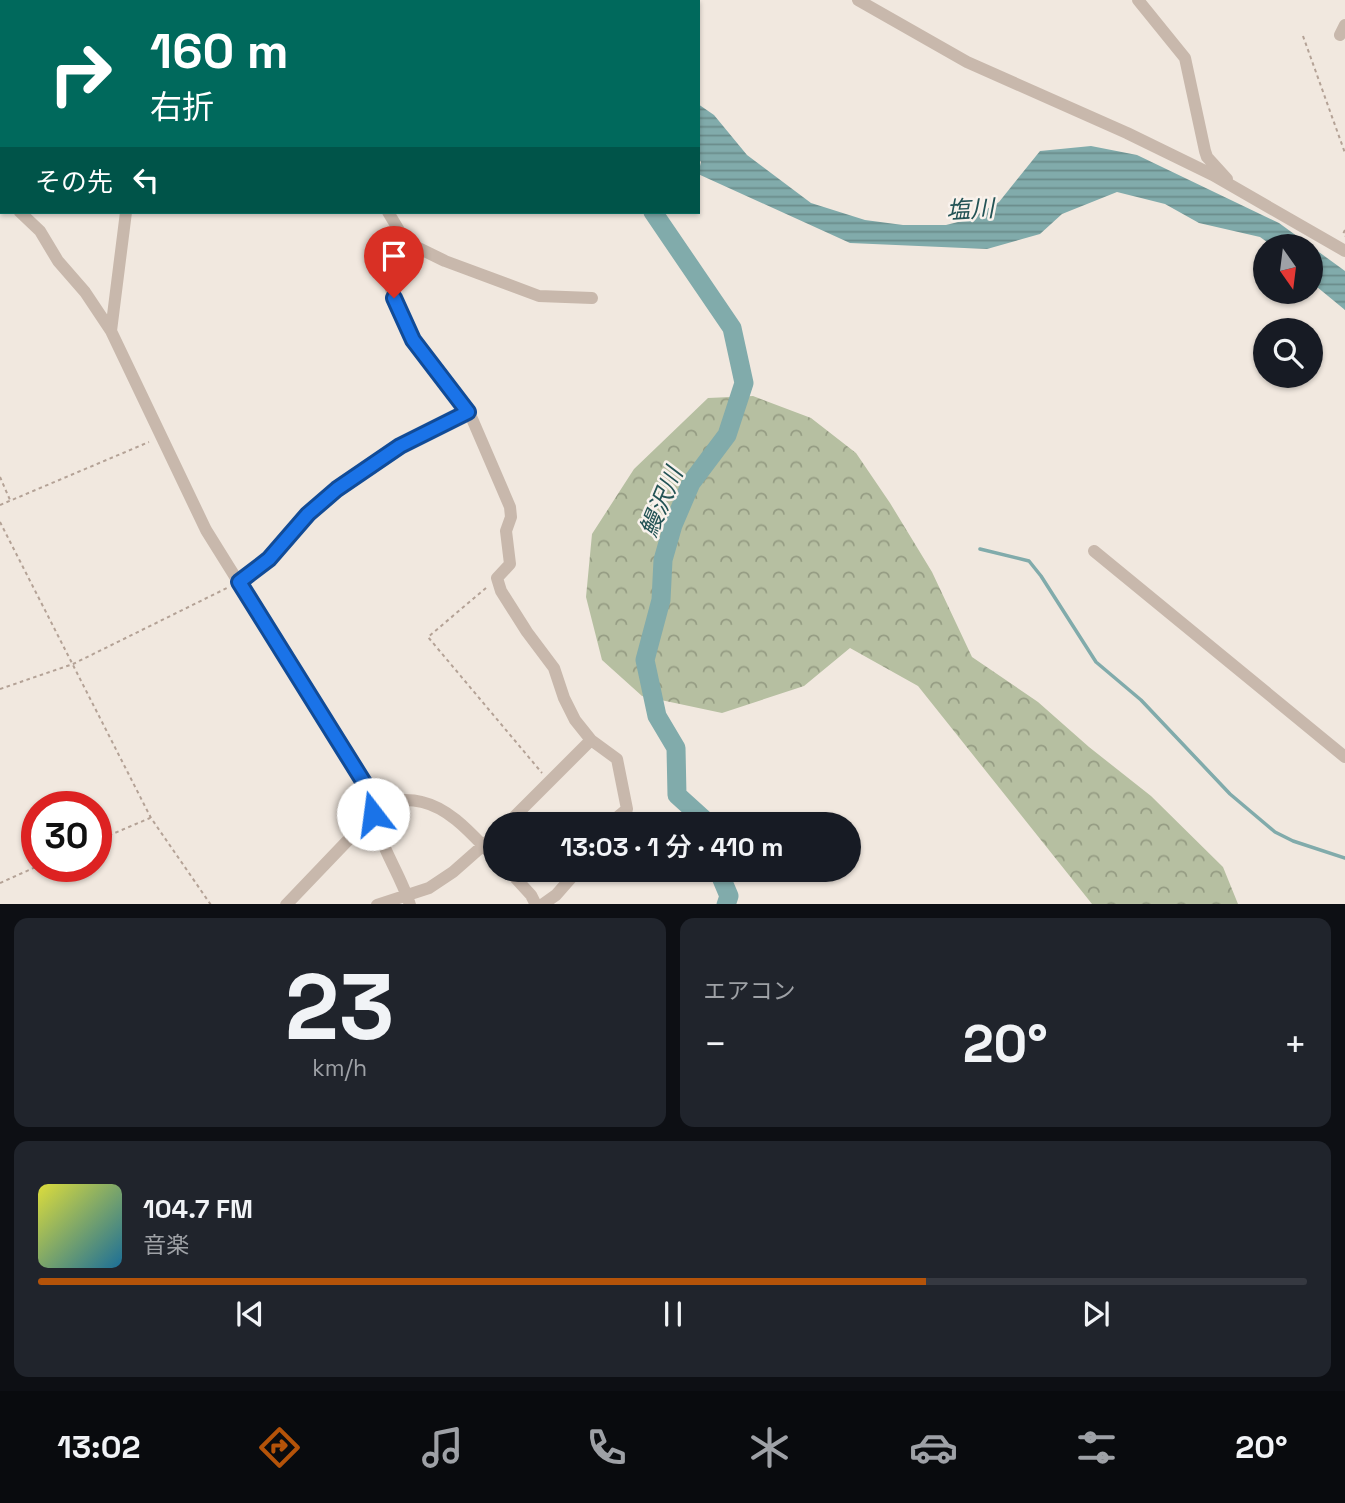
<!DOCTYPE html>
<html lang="ja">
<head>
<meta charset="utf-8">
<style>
  :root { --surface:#171b24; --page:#20242c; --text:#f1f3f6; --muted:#9ea1a6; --line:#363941; --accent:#b45309 }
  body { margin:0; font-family:"Space Grotesk","Noto Sans JP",sans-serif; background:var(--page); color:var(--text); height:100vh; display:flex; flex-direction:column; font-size:26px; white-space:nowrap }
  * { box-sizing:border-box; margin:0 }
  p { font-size:23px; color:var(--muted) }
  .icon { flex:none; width:38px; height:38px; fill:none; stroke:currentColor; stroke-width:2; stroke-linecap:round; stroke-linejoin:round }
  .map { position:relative; height:904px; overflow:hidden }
  .details { display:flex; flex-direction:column; gap:14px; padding:14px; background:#0d0f14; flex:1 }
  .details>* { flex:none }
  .hud { position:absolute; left:0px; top:0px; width:700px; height:214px; box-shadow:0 2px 5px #0004; background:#00695c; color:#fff; overflow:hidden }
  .needle { width:46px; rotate:166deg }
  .fabs { position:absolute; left:1253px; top:234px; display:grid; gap:14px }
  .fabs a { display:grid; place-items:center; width:70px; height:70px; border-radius:50%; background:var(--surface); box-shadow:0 2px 5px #0004; font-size:35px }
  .speed { position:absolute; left:21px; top:791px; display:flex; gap:14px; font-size:35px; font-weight:700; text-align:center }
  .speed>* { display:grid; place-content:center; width:91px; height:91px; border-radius:50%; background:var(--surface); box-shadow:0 2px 5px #0004; line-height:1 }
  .speed .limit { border:10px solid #d22; background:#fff; color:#111 }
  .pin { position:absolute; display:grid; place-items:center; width:60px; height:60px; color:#fff; margin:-72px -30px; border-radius:50% 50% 50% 0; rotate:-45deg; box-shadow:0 0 7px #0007 }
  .pin .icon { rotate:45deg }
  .me { position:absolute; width:77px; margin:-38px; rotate:345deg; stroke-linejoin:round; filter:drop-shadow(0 0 5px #0008) }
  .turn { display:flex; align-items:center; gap:24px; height:147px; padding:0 35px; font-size:32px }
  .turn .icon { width:91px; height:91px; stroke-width:2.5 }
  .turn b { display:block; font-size:49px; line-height:60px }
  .then { display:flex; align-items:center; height:66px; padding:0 35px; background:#0003; gap:14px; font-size:26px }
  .big { font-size:52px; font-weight:600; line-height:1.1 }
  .details .card { flex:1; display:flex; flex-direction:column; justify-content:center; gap:10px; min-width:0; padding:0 24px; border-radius:14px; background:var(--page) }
  .details .dial { align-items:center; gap:0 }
  .dial b { font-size:91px; line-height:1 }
  .song { display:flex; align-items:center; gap:21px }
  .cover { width:84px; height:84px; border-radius:10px; background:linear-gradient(135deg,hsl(60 70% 55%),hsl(200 70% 35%)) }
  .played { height:7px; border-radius:4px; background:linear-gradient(90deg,var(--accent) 70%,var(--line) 70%) }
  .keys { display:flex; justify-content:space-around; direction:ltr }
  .heat { display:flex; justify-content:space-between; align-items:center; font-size:38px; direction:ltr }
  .details .tiles { flex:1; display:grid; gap:14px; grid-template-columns:1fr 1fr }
  .card:last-child { grid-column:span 2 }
  .trip { position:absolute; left:483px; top:812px; width:378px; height:70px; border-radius:35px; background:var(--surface); box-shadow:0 2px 5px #0004; font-weight:600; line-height:70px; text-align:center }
  .tab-bar { display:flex; height:112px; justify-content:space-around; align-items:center; background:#090b0e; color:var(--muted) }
  .tab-bar .icon { width:49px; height:49px }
  .tab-bar .active { color:var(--accent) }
  .tab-bar b { font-size:32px; color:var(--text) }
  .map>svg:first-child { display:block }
</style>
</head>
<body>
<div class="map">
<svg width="1345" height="905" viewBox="0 0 1345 905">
  <defs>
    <pattern id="forest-crowns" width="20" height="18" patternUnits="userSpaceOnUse" patternTransform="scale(1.75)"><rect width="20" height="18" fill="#b6bfa1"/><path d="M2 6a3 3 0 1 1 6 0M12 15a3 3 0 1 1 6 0" fill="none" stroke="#959c83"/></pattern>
    <pattern id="water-rules" width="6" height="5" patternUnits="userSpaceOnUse" patternTransform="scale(1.75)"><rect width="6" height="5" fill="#81abab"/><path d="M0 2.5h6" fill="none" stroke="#6a8c8b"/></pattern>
  </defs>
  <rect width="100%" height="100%" fill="#f1e8df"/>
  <path fill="url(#forest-crowns)" d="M753,396L811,418L856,453L890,503L932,572L972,657L1038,702L1089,747L1151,796L1223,867L1238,904H1092L918,686L850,648L804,686L722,713L642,696L602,660L586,597L592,534L634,469L708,398Z"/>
  <path fill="url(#water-rules)" d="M698,104L714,115L747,155L811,203L865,220L903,225H946L970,219L999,202L1040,151L1091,146L1137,155L1279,223L1345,271V310L1311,282V247H1274L1260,237L1199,223L1165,204L1117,192L1062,214L1040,234L987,249L850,243L698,174L701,162L698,158Z"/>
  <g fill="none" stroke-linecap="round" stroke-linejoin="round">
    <path stroke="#81abab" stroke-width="3.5" d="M980,549L1029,561L1041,576L1096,662L1141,700L1230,794L1275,832L1293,841L1345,858"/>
    <path stroke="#81abab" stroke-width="19" d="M653,212L732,328L744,383L727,435L691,483L673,525L663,560L661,600L645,660L657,716L676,748L677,795L709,824
      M718,870L729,896L726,905"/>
    <path stroke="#b4a296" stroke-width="2" stroke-dasharray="3.5 3.5" stroke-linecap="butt" d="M1303,36L1345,153
      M1345,230L1343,234L1345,236
      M0,477L10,500
      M0,505L149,442
      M0,522L151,818L211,905
      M486,588L428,637L542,773
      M0,689L73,664L229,587
      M96,841L150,818
      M0,883L38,866"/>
    <path stroke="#c8b8ac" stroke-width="12" d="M858,0L967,62L1127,133L1213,175L1345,251
      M1138,0L1185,58L1205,151L1207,157L1227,179
      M7,2L8,0
      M0,26L2,19
      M1340,35L1345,25
      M0,152L2,154
      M0,196L2,197
      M20,212L40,231L58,261L85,292L111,331
      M126,212L111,331L206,530L373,798C372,838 399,868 410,905
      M388,212L406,242L404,250L390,272L389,283L394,298L413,340L470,414L510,507L511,517L506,531L510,564L497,578L501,591L527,632L554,668L564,698L575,720L591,740
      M406,242L445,261L539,296L592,298
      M1094,551L1345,757
      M239,582L269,559L308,514L337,489L400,446L468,412
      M373,803C389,801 407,798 422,802C452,809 474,837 495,858
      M507,824L591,740L617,759L627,809L609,824
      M508,870L531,895L536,905
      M286,905L373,814
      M377,905L429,888L453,872L495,835
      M542,905L556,895L578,870"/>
  </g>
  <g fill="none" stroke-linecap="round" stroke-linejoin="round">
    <g stroke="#114b97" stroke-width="18">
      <path id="route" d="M373,814V797L239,582L269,559L308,514L337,489L400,446L468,412L413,340L394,298"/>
    </g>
    <use href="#route" stroke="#1a73e8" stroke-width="12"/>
  </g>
  <g text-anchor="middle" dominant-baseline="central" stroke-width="5" stroke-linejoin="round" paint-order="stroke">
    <g font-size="24" font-style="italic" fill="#235355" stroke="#f9f2ec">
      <text transform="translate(970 209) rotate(-3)">塩川</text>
      <text transform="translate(661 502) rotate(-67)">鰻沢川</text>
    </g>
  </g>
</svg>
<div class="fabs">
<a><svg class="needle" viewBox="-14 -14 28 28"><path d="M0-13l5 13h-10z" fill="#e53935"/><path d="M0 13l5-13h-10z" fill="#9ea1a6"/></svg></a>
<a><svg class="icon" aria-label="search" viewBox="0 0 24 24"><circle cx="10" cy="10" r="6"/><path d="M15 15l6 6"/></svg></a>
</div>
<div class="speed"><div class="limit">30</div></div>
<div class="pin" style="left:394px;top:298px;background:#d93025"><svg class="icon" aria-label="arrive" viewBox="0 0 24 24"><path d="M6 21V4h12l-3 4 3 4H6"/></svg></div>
<svg class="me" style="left:373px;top:814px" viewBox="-20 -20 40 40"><circle r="19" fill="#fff"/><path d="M0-13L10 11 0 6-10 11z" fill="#1a73e8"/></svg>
<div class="trip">13:03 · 1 分 · 410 m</div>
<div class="hud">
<div class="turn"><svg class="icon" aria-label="right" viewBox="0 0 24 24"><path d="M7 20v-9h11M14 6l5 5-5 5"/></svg><div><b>160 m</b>右折</div></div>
<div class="then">その先<svg class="icon" aria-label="left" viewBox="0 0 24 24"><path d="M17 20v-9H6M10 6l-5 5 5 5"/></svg></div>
</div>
</div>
<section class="details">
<div class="tiles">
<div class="card dial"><b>23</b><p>km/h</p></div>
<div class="card"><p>エアコン</p>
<div class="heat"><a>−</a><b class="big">20°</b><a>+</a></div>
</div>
<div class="card">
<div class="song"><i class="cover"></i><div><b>104.7 FM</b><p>音楽</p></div></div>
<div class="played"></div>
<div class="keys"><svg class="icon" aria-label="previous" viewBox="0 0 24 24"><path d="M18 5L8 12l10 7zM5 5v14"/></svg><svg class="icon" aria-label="pause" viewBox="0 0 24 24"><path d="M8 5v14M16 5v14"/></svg><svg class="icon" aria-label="next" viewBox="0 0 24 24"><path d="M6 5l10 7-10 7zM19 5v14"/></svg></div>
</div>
</div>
</section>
<nav class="tab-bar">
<b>13:02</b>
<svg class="icon active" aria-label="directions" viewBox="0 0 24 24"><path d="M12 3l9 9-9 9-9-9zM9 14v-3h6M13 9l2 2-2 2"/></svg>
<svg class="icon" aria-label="music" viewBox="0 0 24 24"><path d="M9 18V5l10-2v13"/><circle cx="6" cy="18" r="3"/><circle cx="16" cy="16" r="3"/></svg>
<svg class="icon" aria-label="phone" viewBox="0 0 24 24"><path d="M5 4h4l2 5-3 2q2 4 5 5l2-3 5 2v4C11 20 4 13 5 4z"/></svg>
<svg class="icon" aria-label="climate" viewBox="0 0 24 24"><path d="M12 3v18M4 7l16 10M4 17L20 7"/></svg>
<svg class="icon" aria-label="car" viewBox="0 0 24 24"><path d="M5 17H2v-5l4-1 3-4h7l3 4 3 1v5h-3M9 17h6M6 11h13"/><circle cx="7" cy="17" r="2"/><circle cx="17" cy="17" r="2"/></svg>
<svg class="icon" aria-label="filters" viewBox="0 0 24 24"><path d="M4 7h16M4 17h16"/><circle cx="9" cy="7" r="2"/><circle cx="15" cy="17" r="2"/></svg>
<b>20°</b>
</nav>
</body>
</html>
